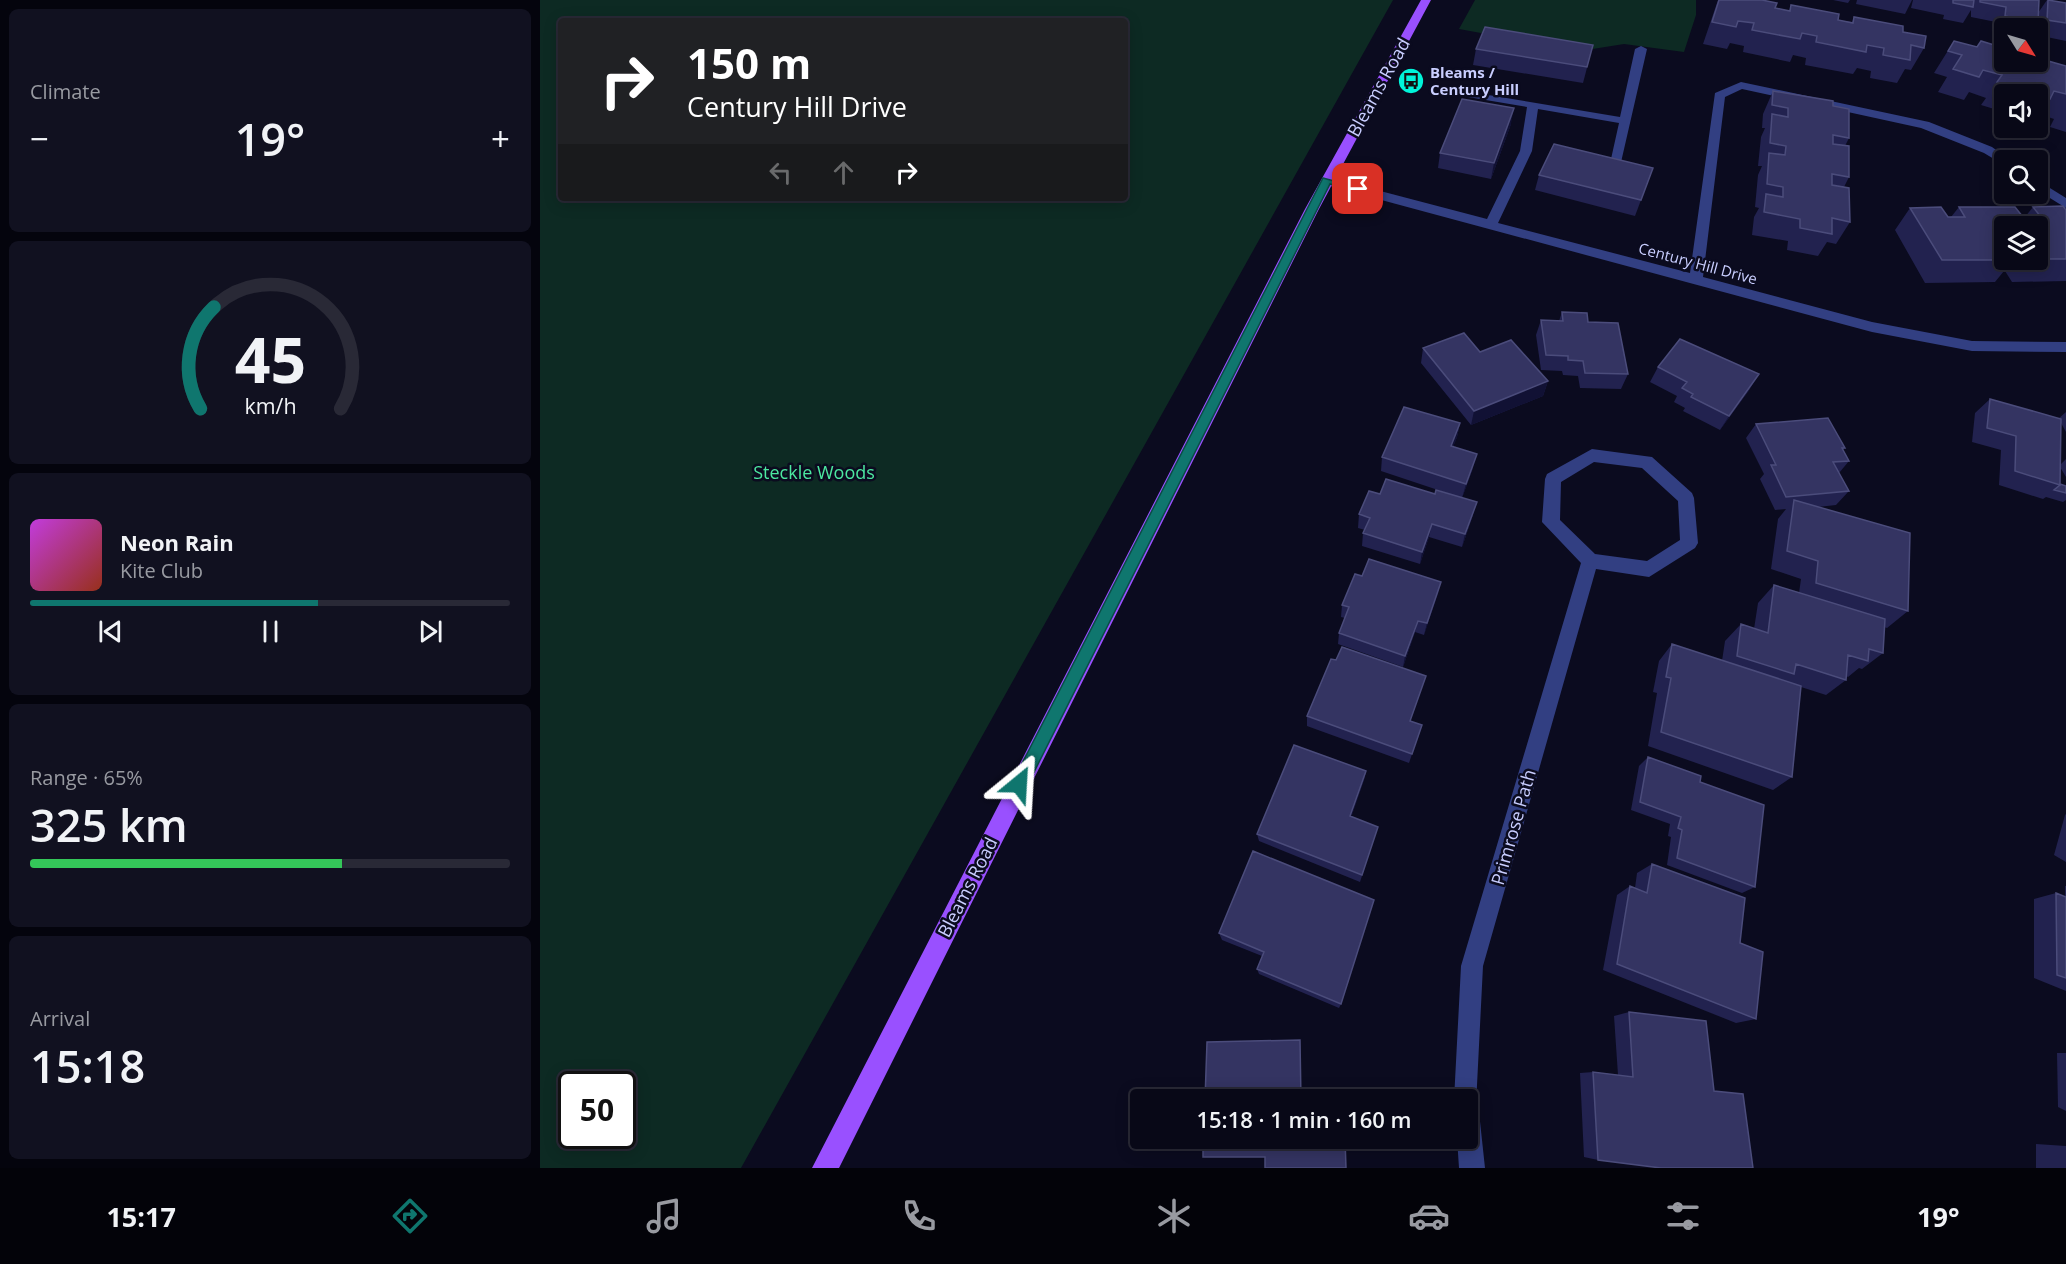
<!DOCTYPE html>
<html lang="en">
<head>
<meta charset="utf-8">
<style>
  :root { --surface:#080817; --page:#111120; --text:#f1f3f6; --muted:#989aa1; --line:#292936; --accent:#0f766e }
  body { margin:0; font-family:"Open Sans",sans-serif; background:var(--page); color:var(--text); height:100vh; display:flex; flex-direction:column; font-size:22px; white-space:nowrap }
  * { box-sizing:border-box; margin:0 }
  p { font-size:20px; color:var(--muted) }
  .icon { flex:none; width:33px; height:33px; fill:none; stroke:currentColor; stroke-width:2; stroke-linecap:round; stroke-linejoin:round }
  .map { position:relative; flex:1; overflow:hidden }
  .sheet { display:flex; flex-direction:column; gap:9px; padding:9px; background:#04040d; width:540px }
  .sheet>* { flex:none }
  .banner { position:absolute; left:18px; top:18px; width:570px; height:183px; border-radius:6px; box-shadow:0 3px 15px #0003,0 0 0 2px var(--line); background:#202124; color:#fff; overflow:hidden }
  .needle { width:39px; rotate:127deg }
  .fabs { position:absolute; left:1454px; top:18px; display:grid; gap:12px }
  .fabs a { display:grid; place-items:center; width:54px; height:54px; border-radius:6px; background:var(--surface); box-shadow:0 3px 15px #0003,0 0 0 2px var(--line); font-size:30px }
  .speed { position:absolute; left:18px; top:1071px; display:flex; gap:12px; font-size:30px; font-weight:700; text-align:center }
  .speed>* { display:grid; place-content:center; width:78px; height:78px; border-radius:50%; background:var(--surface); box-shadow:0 3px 15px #0003,0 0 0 2px var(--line); line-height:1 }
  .speed .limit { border:3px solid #111; border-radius:9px; background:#fff; color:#111 }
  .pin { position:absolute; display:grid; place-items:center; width:51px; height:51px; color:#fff; margin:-26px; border-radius:12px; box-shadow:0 3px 9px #0006 }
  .me { position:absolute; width:66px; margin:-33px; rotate:27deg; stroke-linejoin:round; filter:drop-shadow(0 0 4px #0008) }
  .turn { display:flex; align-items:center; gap:21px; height:126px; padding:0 30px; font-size:27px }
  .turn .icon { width:78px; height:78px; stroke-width:2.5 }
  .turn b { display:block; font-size:42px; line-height:51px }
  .lanes { display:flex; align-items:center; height:57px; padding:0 30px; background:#0003; justify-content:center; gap:30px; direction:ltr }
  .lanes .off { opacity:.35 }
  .big { font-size:45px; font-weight:600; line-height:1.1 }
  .sheet .card { flex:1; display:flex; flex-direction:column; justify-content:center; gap:9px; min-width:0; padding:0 21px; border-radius:9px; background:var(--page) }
  .sheet .dial { align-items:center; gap:0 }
  .dial svg { height:156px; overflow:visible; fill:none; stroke:var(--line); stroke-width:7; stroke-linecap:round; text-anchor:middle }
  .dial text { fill:var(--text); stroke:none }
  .song { display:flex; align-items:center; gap:18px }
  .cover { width:72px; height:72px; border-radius:9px; background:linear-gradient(135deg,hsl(290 70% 55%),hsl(10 70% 35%)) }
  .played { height:6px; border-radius:3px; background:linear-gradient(90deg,var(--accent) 60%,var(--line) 60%) }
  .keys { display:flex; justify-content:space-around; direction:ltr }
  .heat { display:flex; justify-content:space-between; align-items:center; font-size:33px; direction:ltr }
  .charge { height:9px; border-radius:4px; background:linear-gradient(90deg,#34c759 65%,var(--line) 0) }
  .trip { position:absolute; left:590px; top:1089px; width:348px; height:60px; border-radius:6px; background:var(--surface); box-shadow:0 3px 15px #0003,0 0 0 2px var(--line); font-weight:600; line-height:60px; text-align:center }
  .tabs { display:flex; height:96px; justify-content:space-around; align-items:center; background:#030309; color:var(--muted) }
  .tabs .icon { width:42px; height:42px }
  .tabs .selected { color:var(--accent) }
  .tabs b { font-size:27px; color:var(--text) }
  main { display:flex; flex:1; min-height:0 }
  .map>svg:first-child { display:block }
</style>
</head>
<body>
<main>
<section class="sheet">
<div class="card"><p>Climate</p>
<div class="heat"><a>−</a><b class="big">19°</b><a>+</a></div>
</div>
<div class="card dial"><svg viewBox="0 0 100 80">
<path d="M14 69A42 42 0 1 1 86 69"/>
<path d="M14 69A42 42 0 0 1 21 17" stroke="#0f766e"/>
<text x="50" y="56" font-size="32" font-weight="700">45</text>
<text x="50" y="72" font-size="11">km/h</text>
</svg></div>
<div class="card">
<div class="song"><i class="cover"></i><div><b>Neon Rain</b><p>Kite Club</p></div></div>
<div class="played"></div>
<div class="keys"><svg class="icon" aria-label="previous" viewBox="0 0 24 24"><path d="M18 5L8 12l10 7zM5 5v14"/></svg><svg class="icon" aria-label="pause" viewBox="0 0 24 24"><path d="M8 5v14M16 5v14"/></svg><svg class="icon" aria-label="next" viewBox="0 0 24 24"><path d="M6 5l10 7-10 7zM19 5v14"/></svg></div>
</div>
<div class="card"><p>Range · 65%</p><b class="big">325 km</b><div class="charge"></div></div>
<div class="card"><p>Arrival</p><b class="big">15:18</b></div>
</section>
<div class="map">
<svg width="1526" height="1168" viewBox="0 0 1526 1168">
  <rect width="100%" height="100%" fill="#0b0b1f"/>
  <path fill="#0d2a23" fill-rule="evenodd" d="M0,0H853L201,1168H0ZM21,21H585V198H21ZM32,1084H82V1136H32Z
    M935,0H1156V15L1144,52L1084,44L1040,51L919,29Z"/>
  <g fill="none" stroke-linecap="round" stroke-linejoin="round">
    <path fill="#323f82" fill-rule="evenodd" d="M1101,46L1107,49L1079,171H1071L1069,168L1079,123L998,109L992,151L958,223L1150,273L1175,93L1201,82L1389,122L1452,147L1470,160H1464V165L1444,153L1381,128L1202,89L1185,97L1163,277L1332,322L1432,341L1526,342V352L1432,351L1332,332L782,184L781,181L787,177L947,219L980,151L987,107L916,95L910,91L912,89L1080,117L1095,49Z
      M1497,180L1526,198V208L1497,190Z
      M1052,449L1112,457L1152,493L1154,498L1158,543L1155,548L1109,577L1056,569L943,966L936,1105L939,1112L945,1168H919L917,1138H927V1100H914L921,966L1041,563L1002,522L1005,479L1007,474ZM1054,462L1102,468L1138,501L1140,540L1107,561L1055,554L1020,520L1021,482Z"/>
    <path fill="#9950ff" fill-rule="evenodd" d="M881,0H891L779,209L299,1168H272L765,209Z"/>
  </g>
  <path fill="#22224f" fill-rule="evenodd" d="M1178,0H1222L1235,8L1249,11L1251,5L1298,20L1312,22L1314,17L1363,32L1384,48L1371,70L1365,69L1357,83L1330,78L1331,71L1317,68L1313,74L1265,65L1266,58L1253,55L1250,62L1203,52L1204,46L1190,43L1187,49L1163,44Z
    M1293,0H1310L1308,3Z
    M1317,0H1372L1365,14L1316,4Z
    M1373,0H1434V1V0H1499L1498,13L1507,0L1526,3V41L1497,35V24L1494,28H1464V34L1455,32L1456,22L1431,17V10L1423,23L1403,19L1404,15L1371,8Z
    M1414,41L1464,62L1504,66L1508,61L1526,66V132L1510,127L1514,119L1499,114L1497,117V94H1464V112L1441,105L1446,98L1429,92L1424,100L1398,92L1407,77L1394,73Z
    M1053,45L1043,83L933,65L936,49Z
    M1233,91L1293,106L1309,138L1305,146L1309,177L1304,187L1310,222L1296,244L1287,242L1278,256L1247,250L1248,241L1212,235L1214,217L1219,208L1215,207L1218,175L1222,166H1218L1221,137L1225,128H1222L1223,114Z
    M971,124L951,179L898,168L900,153Z
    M1113,168L1095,216L995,190L999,175Z
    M1419,207L1483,217H1485L1493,207L1526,210V281L1472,282L1465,271H1464L1455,282L1385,283L1355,230L1370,208L1408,217H1411ZM1464,226L1497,260H1464Z
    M1022,312L1048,322L1088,374L1081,389L1040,388L1038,376L1023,375L1022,371L1001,370L996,335L1001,320L1019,321Z
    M883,348L1008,381L1003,396L931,425L881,363Z
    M1118,367L1210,389L1180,430L1143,411L1145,408L1134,402L1137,396L1110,382Z
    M1450,399L1518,419L1526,412V432L1521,423V464L1526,459V477L1520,467V484L1526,486V500L1523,502L1506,497L1503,499L1459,485L1461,450L1432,442L1435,413Z
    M920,423L917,437L913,447L933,468L922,498L933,515L922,547L889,537L880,564L822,546L823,533L825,530L818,528L819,514L840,494H910L841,471L842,457Z
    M1216,424L1305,448L1303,450L1309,461L1299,473L1309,491L1296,505L1278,507L1368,611L1347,628L1344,627L1343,653L1322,669L1319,668L1308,677L1306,676V680L1286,695L1261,687L1252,777L1233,790L1108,746L1117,693L1113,692L1119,661L1132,644L1182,661L1185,641L1201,624L1214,629L1218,603L1234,585L1259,593L1261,579L1231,569L1238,519L1246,509L1235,510L1220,479L1224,474L1206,438Z
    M822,576L901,582L884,635L875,632L863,667L798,644L799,633L805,618L801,617L802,605Z
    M767,716L871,721L882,725L869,763L767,726Z
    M1108,757L1160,782L1215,887L1202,893L1127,865L1131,837L1128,836L1130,824L1091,810L1099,766Z
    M826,771L824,780L811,817L838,827L820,882L719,841L717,834Z
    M1526,814V862L1514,855L1525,815Z
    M713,851L801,1004L799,1008L719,974L717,969L722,956L682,940L679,933Z
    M1112,864L1200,943L1216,1019L1196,1023L1063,970L1077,895L1090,886L1095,888L1097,873Z
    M1525,886H1526V991L1494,978V899L1516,893L1525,897Z
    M1089,1012L1174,1091L1058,1160L1044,1157L1040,1073L1053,1072L1078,1075L1074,1016Z
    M1517,1053H1526V1111L1518,1107Z
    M1496,1144L1526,1146V1168H1496Z"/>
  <path fill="#111134" d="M974,108L971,124L951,179L954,163Z
    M1219,374L1210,389L1180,430L1189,416Z
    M1008,381L1003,396L931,425L934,411Z
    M920,423L917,437L908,460L911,446Z
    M937,454L933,468L922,498L926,484Z
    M937,502L933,515L922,547L925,534Z
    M892,524L889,537L880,564L882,552Z
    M901,582L898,594L884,635L887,623Z
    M878,621L875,632L863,667L865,656Z
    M826,771L824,780L809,824L810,816Z"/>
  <path fill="#343462" stroke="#4b4c7b" stroke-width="1.5" d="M1179,0H1222L1237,3L1235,8L1250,11L1251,5L1299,14L1298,20L1313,23L1314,17L1363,26V32L1386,36L1384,48L1371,45L1370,60L1343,55L1344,48L1327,45L1326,52L1276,42L1277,36L1262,33L1260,39L1212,30L1214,23L1198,21L1196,27L1172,22Z
    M1413,0H1434L1433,7L1413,3Z
    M1440,0H1499L1498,23L1465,16L1466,7L1440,2Z
    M1508,0L1526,3V23L1507,20Z
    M945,27L1053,45L1047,67L936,49Z
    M1414,41L1437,47L1441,41L1464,48V62H1489L1505,67L1508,61L1526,66V94L1514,91L1510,99L1457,82L1462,75L1443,70L1439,77L1413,69L1422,55L1408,51Z
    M1233,91L1293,101V106L1309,109V138L1293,135V144L1309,146V177L1292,174V185L1309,188L1310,222L1292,218V234L1260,228V219L1224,212L1226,194L1243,197V187L1227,184L1229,153L1245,155L1246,146L1230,143L1232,114L1248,117V108L1232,105Z
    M922,99L974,108L954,163L900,153Z
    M1014,144L1113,168L1101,200L999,175Z
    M1523,206L1526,210V259H1497V226H1464V260H1474H1402L1370,208L1401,207L1408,217H1425L1419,207H1475L1483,217H1501L1493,207Z
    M1022,312L1047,313L1048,322L1078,323L1088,374L1045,373L1043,361L1028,360V356L1006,355L1001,320L1023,321Z
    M924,333L940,352L971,340L1008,381L934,411L883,348Z
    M1140,339L1219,374L1189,416L1151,397L1153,394L1142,388L1147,382L1118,367Z
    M1450,399L1521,419L1520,485L1475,471L1476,436L1447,428Z
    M864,407L920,423L911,446L937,454L926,484L842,457Z
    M1288,418L1305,448H1302L1309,461L1293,462L1309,491L1246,497L1231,465H1236L1216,424Z
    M846,479L895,494L896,490L937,502L925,534L892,524L882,552L823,533L830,518L819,514L829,491L840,494Z
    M1520,484L1526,486V493L1514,490L1520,485Z
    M1254,500L1370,533L1368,611L1276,583L1278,561L1247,551Z
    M829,559L901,582L887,623L878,621L865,656L799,633L809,607L802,605L815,574L822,576Z
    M1234,585L1345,619L1343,653L1329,649L1328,661L1308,655L1306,680L1256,664L1254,674L1197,656L1201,624L1228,633Z
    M1132,644L1261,686L1252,777L1121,732L1131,678L1126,677Z
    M802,647L886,676L870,721L882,725L872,754L767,716L791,659L796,660Z
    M754,745L826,771L810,816L838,827L822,875L717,834Z
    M1108,757L1161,776L1160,782L1224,805L1215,887L1137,858L1142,830L1138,828L1141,817L1100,802Z
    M713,851L834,900L801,1004L717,969L724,952L679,933Z
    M1112,864L1205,898L1200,943L1223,952L1216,1019L1077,964L1090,886L1107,893Z
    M1516,893L1526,897V978L1517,975Z
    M1089,1012L1166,1021L1174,1091L1203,1094L1213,1168H1121L1058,1160L1053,1072L1093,1077Z
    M760,1040L761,1100H665L667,1042Z
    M663,1138H805L806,1168H725V1157H663Z"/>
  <path fill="#0f766e" stroke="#0a4d48" stroke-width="1.5" d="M783,178L823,189L818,192L790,184L485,790L479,792L474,790L472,784L474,779Z"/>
  <defs>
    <g id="bus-disc" transform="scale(1.35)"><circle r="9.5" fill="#00f4d9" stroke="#0b0b1f"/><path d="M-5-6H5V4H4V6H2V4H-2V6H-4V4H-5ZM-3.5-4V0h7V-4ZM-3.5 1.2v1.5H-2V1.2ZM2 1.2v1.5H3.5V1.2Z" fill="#111"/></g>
  </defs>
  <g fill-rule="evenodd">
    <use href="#bus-disc" x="871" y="81"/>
  </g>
  <g text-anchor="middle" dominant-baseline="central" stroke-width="5" stroke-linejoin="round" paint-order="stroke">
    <g font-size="15" font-weight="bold" fill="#c9ceff" stroke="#0b0b1f" text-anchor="start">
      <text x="890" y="72">Bleams /<tspan x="890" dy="17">Century Hill</tspan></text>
    </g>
    <g font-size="15" fill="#c9ceff" stroke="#0b0b1f">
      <text transform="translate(1158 263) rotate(15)">Century Hill Drive</text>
    </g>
    <g font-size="18" fill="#c9ceff" stroke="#0b0b1f">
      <text transform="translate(838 87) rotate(-61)">Bleams Road</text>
      <text transform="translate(973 827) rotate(-74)">Primrose Path</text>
      <text transform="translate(427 887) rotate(-63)">Bleams Road</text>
    </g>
    <g font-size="18" fill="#4ce8a0" stroke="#0b0b1f">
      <text x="274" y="472">Steckle Woods</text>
    </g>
  </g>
</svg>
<div class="fabs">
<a><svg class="needle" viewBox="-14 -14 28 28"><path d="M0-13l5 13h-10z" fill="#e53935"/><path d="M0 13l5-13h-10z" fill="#989aa1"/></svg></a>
<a><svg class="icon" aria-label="sound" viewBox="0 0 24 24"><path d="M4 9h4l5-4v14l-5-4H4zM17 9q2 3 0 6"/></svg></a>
<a><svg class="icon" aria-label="search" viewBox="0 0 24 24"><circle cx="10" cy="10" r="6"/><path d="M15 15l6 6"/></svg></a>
<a><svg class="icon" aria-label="layers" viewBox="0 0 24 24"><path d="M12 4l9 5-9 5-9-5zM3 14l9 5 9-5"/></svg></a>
</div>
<div class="speed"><div class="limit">50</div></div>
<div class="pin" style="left:818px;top:189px;background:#d93025"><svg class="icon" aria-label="arrive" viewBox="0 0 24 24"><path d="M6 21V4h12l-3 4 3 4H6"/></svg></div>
<svg class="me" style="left:479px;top:784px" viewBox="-20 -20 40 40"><path d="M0-17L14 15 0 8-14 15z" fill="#0f766e" stroke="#fff" stroke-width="4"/></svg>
<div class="trip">15:18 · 1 min · 160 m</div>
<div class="banner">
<div class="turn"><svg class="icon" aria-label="right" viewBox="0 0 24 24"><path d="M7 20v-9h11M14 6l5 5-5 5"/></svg><div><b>150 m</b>Century Hill Drive</div></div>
<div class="lanes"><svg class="icon off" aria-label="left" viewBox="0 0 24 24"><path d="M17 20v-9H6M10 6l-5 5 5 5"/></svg><svg class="icon off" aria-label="ahead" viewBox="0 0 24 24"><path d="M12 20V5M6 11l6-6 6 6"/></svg><svg class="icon" aria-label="right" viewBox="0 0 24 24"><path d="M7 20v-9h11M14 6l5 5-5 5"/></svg></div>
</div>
</div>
</main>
<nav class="tabs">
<b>15:17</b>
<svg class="icon selected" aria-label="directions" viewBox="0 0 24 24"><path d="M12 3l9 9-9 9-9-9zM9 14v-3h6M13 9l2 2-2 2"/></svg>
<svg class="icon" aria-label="music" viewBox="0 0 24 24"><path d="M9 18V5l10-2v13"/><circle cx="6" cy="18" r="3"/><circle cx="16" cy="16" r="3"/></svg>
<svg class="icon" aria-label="phone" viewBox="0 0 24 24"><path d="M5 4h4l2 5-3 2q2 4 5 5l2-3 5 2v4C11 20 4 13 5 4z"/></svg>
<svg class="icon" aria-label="climate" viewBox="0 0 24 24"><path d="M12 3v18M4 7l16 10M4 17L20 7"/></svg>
<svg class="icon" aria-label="car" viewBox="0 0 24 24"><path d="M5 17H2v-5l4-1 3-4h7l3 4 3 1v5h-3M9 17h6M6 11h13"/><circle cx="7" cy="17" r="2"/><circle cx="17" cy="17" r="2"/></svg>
<svg class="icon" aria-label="filters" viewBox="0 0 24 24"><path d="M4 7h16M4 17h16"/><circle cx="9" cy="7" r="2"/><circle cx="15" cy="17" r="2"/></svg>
<b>19°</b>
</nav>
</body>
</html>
